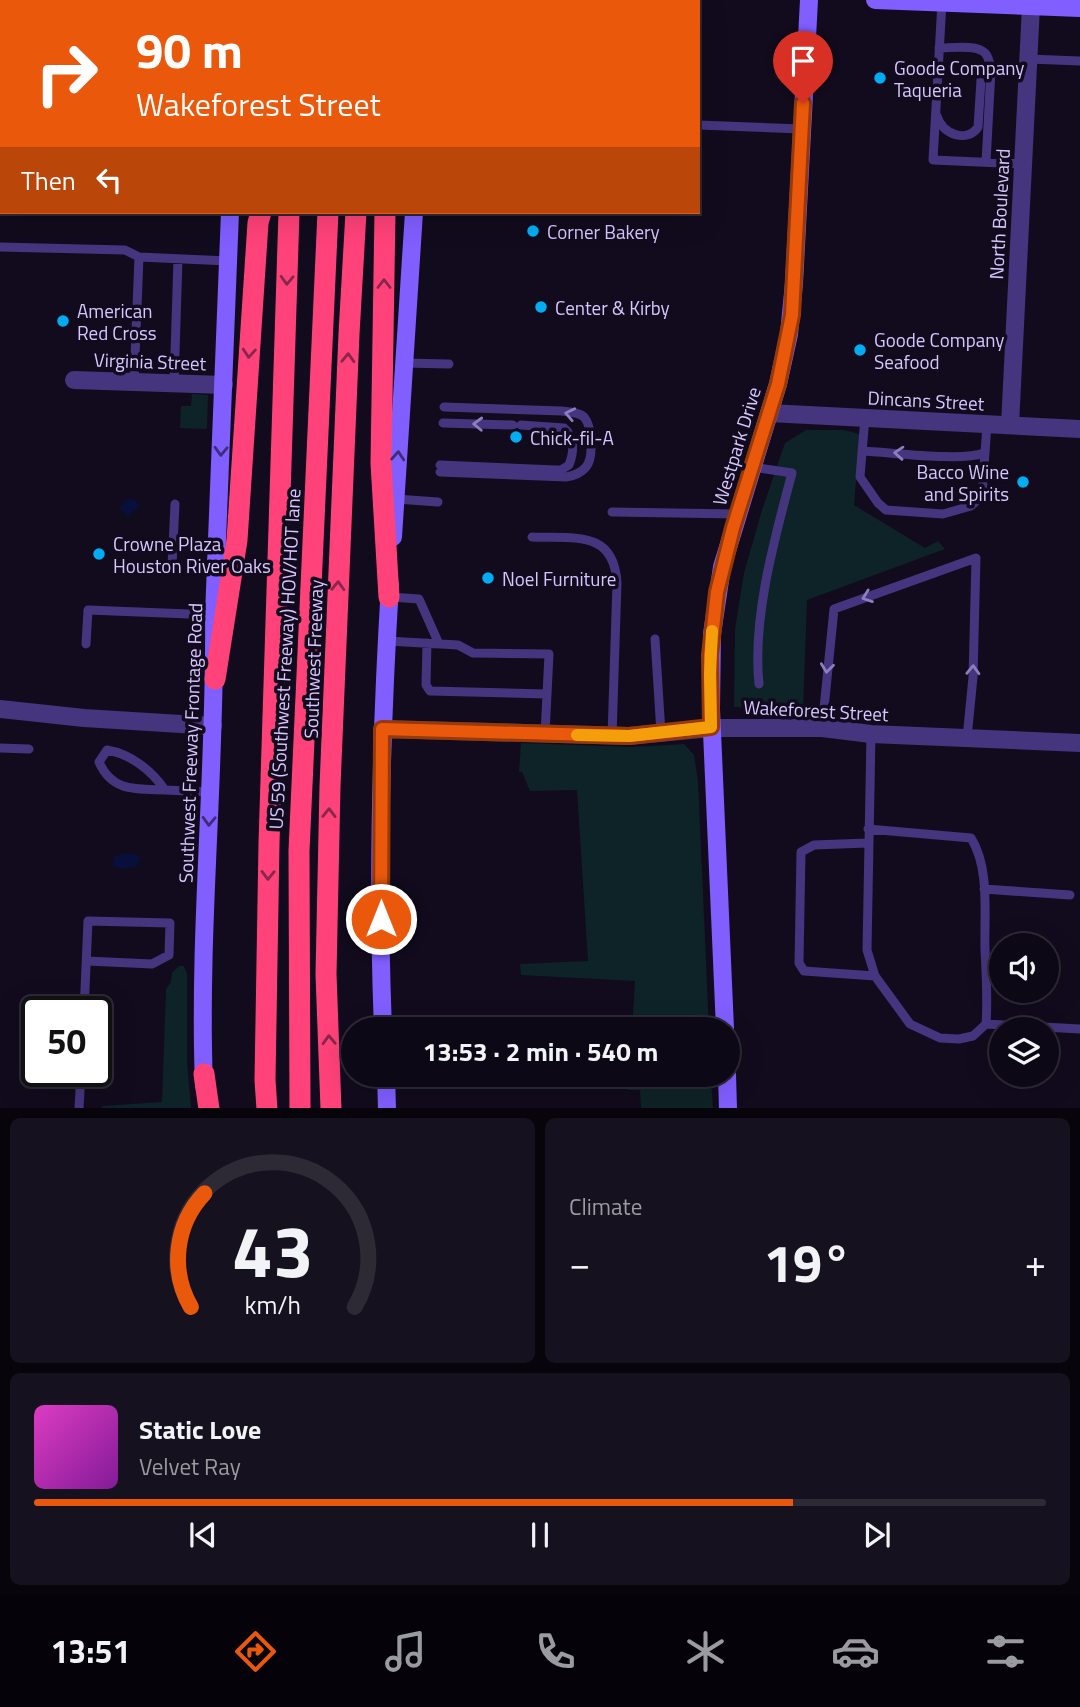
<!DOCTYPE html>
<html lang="en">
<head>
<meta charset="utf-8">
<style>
  :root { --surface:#0d0816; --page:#16111f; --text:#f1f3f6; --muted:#9a9aa1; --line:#2d2935; --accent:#ea580c }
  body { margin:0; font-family:"Titillium Web",sans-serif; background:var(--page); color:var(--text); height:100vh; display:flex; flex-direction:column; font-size:26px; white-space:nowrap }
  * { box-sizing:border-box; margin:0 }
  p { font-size:23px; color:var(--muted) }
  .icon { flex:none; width:38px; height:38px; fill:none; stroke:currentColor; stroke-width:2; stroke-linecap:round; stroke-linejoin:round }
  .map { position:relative; height:1108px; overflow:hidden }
  .panel { display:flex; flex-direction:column; gap:10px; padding:10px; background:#07040c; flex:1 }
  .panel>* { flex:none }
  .top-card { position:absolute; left:0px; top:0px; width:700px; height:214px; box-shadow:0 7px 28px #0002,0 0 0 2px var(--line); background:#ea580c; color:#fff; overflow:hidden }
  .tools { position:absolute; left:989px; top:933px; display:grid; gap:14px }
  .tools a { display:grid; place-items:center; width:70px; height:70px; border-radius:50%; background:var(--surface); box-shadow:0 7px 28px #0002,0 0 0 2px var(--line); font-size:35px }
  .speed { position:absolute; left:21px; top:996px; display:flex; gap:14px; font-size:35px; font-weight:700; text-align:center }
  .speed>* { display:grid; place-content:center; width:91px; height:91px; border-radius:50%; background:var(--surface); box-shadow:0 7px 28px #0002,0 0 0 2px var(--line); line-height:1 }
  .speed .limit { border:4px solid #111; border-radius:10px; background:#fff; color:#111 }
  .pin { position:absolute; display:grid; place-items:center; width:60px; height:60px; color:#fff; margin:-72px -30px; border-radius:50% 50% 50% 0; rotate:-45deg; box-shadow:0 0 7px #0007 }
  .pin .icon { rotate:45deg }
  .me { position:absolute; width:77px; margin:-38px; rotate:0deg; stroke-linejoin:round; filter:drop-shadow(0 0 5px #0008) }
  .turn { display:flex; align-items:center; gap:24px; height:147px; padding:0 21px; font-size:32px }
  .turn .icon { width:91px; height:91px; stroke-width:2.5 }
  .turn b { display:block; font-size:49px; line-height:60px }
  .then { display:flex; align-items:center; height:66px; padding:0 21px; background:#0003; gap:14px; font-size:26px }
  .big { font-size:52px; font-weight:700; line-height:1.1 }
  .panel .widget { flex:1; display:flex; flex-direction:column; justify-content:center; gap:10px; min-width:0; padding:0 24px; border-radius:10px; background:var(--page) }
  .panel .dial { align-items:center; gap:0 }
  .dial svg { height:182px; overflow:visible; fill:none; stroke:var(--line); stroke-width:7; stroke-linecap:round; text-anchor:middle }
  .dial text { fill:var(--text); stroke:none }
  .song { display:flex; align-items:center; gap:21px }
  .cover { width:84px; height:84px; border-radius:10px; background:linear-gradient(135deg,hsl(310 70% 55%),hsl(290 70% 35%)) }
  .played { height:7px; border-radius:4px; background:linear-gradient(90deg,var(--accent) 75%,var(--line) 75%) }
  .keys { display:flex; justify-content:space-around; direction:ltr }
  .heat { display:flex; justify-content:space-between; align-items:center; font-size:38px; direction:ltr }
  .panel .tiles { flex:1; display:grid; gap:10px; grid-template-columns:1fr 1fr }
  .widget:last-child { grid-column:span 2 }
  .trip { position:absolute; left:341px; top:1017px; width:399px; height:70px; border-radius:35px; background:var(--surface); box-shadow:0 7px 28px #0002,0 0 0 2px var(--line); font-weight:700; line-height:70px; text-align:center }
  .tab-bar { display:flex; height:112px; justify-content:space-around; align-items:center; background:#050309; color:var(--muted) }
  .tab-bar .icon { width:49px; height:49px }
  .tab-bar .selected { color:var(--accent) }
  .tab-bar b { font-size:32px; color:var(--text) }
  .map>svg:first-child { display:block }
</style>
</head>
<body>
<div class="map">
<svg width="1080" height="1109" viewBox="0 0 1080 1109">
  <rect width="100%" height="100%" fill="#110b1d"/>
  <path fill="#0e2327" d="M192,394L208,395L207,429L180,428L181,406H191Z
    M806,430H843L860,434L854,505L925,548L938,541L945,549L807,600L803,710L734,707L735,629L744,573L762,510L785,443Z
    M521,743L633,747L684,744L694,755L698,781L709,1029H632L635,981L521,975L520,964L588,961L577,790L530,791L522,772H519Z
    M179,966H184L187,974V1061L191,1108H101L103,1106L162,1102L166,989L171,982L172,973Z
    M626,1075H709L711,1081L713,1108H641L640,1090H629L626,1088Z"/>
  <path fill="#07103a" d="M128,499H134L140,506L128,516L119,507Z
    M126,853L137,855L140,858L136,866L123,869L113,866L114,857Z"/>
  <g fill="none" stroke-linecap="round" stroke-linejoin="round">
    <path stroke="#45347e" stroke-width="9" d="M134,0V2
      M171,0L172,2
      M587,0V2
      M688,2L689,0
      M942,2L933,160L1023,164
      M939,48C951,48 977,44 985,53C989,57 990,64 991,70L986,162
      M1028,59L1080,61
      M937,116C942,135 968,143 978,127L981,80L991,70L1028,72
      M698,125L802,129
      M0,247L125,250L139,257L134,382
      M139,257L228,261
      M404,363L449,364
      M174,384L178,259
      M865,417L860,477L878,503L886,510L943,514L971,506L982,496L987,424
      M443,423L513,425
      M862,451C890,452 961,462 984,453
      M440,465L556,470H561L569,465C574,452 575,437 564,428L521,425
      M752,467L792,473C775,537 752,618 759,684
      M440,472L566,477C573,476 581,473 586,467C594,458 592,426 584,417C578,412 570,412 562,411L444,407
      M396,499L438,502
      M612,512L737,514
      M532,537C573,539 614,529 617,583L612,736
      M172,565L175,504
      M390,597L419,599L439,644
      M655,639L661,733
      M387,641L458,645L473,653L549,654L545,734
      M427,643L426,685L430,691L547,694
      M86,644L88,610L214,615
      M822,728L834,609L976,558L973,677L967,738
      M0,748L29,749
      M107,750C131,754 152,771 165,790C136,789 112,792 99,762Z
      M165,790L210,792
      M868,829L971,838C990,868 984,914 985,949C986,974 988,999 986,1024L973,1036L959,1039L940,1038L910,1024L875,976L867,950L871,734
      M867,843L814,845L801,852L799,963L804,971L875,976
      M984,889L1070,895
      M84,1012L88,921L170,923L169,955L152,964L87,961
      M986,1024L1080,1029
      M79,1109L81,1071"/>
    <path stroke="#45347e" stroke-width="18" d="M74,380L224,385
      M769,413L1080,429
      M1010,425L1031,6
      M0,709L84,718L213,726"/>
    <path stroke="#45347e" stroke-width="18" d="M382,729L629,736L711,728H822L871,734L1080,743"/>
    <path stroke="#805eff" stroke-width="18" d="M204,0L207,2
      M875,0L1080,8
      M238,2V0
      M426,2L427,0
      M475,2L477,0
      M393,537L414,212
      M383,1029C377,881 381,733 390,585
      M725,1029L711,709L712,634L722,567L778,384L789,334L794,283L809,0
      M386,1074L387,1109
      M727,1074L728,1109
      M204,1086C198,929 216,772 214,615L230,212"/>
    <path stroke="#ff4279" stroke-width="21" d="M369,0V2
      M296,2V0
      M337,2V0
      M385,212L381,463L389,597
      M215,679L237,540L258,223L261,212
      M204,1074L209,1109
      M267,1109L265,1080L269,843L289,212
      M300,1109L299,851L328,212
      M331,1109L326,974L330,786L349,334L356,212"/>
  </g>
  <defs><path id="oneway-chevron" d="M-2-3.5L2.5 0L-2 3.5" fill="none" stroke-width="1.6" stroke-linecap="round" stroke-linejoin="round" transform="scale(1.75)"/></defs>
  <g stroke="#88264b">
    <use href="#oneway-chevron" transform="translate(287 280) rotate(92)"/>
    <use href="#oneway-chevron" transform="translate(384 284) rotate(-90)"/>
    <use href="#oneway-chevron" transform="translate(249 353) rotate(94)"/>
    <use href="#oneway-chevron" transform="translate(348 358) rotate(-88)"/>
    <use href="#oneway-chevron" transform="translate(338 586) rotate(-88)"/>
    <use href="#oneway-chevron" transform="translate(329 813) rotate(-89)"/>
    <use href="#oneway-chevron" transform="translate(268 875) rotate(91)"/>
    <use href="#oneway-chevron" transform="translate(329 1040) rotate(-92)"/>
  </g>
  <g stroke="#8e7ebe">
    <use href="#oneway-chevron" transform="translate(570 414) rotate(-168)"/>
    <use href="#oneway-chevron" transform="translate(478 424) rotate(-178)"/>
    <use href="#oneway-chevron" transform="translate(899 453) rotate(-176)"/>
    <use href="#oneway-chevron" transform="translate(867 597) rotate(160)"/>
    <use href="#oneway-chevron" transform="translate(827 668) rotate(97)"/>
    <use href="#oneway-chevron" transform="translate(973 670) rotate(-88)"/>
  </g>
  <g stroke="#3d2c77">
    <use href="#oneway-chevron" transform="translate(221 451) rotate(92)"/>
    <use href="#oneway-chevron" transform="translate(398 456) rotate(-86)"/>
    <use href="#oneway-chevron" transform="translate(209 821) rotate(92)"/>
  </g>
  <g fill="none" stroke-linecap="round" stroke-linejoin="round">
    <g stroke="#983908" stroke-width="18">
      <path id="route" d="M381,919L382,729L629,736L711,727L710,655L717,592L733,528L778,384L792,315L803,103"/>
    </g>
    <use href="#route" stroke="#ea580c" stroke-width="12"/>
    <path stroke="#f59e0b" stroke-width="12" d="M577,735L629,736L711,727L710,674L712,631"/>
  </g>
  <g fill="#00adf2" stroke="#110b1d" stroke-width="2.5">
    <circle cx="880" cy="78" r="7"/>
    <circle cx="533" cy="231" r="7"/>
    <circle cx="541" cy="307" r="7"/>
    <circle cx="63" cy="321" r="7"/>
    <circle cx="860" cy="350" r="7"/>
    <circle cx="516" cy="437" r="7"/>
    <circle cx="1023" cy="482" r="7"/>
    <circle cx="99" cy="554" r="7"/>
    <circle cx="488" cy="578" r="7"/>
  </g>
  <g text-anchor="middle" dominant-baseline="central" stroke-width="7" stroke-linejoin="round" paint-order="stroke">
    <g font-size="19" fill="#d8c7ff" stroke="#110b1d" text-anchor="start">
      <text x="894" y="67">Goode Company<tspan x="894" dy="22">Taqueria</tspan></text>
      <text x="547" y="231">Corner Bakery</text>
      <text x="555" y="307">Center &amp; Kirby</text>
      <text x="77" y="310">American<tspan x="77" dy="22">Red Cross</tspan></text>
      <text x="874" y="339">Goode Company<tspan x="874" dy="22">Seafood</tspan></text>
      <text x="530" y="437">Chick-fil-A</text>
      <text x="1009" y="471" text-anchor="end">Bacco Wine<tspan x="1009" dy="22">and Spirits</tspan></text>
      <text x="113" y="543">Crowne Plaza<tspan x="113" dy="22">Houston River Oaks</tspan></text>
      <text x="502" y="578">Noel Furniture</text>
    </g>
    <g font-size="19" fill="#d8c7ff" stroke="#110b1d">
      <text transform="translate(999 214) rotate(-87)">North Boulevard</text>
      <text transform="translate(150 361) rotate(2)">Virginia Street</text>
      <text transform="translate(926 400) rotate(3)">Dincans Street</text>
      <text transform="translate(736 446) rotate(-73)">Westpark Drive</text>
      <text transform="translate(284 659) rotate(-87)">US 59 (Southwest Freeway) HOV/HOT lane</text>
      <text transform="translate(313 659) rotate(-88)">Southwest Freeway</text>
      <text transform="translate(816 710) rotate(3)">Wakeforest Street</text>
      <text transform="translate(190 743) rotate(-88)">Southwest Freeway Frontage Road</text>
    </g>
  </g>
</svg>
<div class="tools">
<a><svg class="icon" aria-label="sound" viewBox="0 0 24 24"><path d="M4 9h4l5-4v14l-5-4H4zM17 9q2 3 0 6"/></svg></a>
<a><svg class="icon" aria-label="layers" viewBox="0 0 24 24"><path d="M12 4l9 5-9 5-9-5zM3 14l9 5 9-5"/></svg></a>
</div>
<div class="speed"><div class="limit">50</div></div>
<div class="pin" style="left:803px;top:103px;background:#d93025"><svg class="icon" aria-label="arrive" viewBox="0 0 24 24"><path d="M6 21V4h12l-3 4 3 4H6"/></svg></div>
<svg class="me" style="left:381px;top:919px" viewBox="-20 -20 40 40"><circle r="17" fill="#ea580c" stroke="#fff" stroke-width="3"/><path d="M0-11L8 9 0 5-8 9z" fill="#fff"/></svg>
<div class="trip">13:53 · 2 min · 540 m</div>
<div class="top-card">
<div class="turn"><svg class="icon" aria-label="right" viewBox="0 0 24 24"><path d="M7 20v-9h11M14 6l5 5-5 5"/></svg><div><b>90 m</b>Wakeforest Street</div></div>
<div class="then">Then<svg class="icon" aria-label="left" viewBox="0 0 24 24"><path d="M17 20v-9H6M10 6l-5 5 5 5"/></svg></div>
</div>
</div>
<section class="panel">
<div class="tiles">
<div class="widget dial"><svg viewBox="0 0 100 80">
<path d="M14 69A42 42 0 1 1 86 69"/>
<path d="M14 69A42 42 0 0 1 20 19" stroke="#ea580c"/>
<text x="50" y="56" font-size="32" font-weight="700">43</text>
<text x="50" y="72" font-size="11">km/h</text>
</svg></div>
<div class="widget"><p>Climate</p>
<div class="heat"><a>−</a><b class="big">19°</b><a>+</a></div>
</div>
<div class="widget">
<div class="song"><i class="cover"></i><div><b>Static Love</b><p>Velvet Ray</p></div></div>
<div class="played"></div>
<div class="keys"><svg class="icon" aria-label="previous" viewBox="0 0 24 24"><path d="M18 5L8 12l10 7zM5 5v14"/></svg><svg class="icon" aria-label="pause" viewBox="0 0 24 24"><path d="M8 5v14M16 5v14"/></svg><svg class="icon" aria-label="next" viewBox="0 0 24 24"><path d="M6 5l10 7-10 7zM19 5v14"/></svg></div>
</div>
</div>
</section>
<nav class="tab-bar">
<b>13:51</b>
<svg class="icon selected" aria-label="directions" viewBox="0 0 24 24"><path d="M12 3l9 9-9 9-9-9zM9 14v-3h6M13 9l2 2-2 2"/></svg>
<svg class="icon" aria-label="music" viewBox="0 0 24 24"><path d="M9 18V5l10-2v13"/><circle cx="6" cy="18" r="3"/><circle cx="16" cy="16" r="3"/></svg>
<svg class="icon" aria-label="phone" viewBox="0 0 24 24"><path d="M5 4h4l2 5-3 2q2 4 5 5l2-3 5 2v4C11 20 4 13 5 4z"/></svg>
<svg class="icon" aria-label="climate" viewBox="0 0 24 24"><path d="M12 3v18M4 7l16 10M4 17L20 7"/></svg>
<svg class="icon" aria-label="car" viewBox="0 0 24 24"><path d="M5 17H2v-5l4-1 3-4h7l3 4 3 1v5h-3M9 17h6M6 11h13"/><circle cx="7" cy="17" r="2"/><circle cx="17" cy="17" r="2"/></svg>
<svg class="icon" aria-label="filters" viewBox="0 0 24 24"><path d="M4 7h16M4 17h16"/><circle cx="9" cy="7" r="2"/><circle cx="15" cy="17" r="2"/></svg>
</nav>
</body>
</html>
